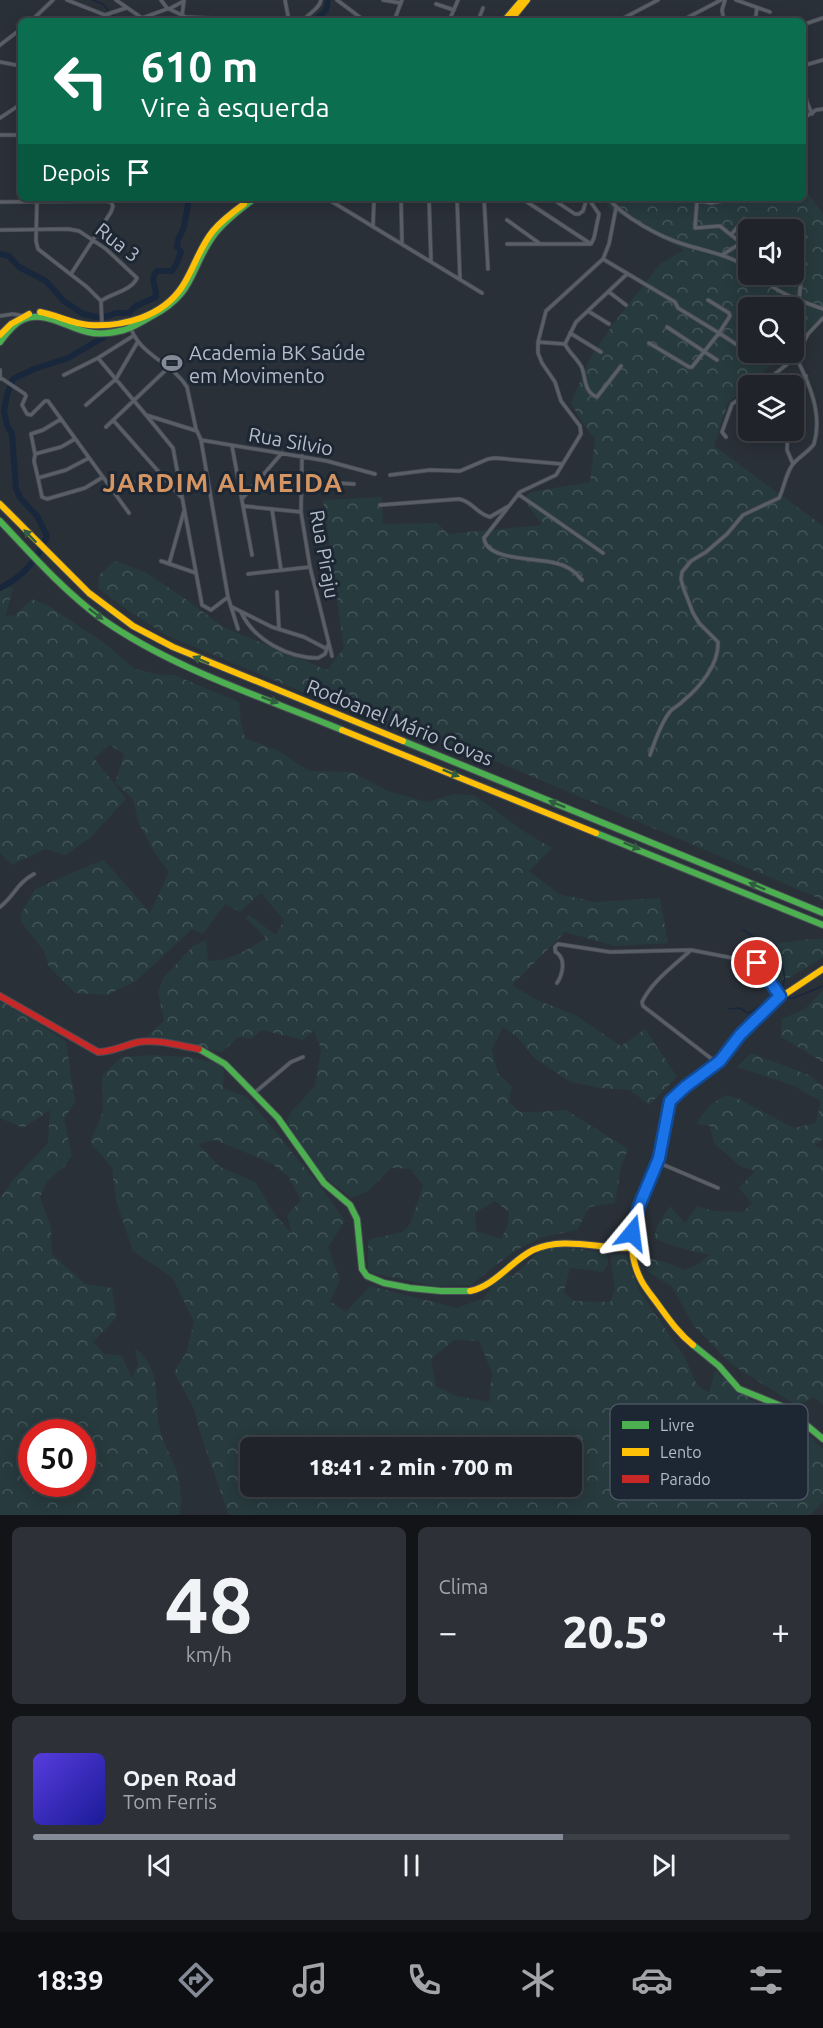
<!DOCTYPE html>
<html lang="pt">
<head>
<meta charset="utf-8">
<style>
  :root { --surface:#20242a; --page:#2d3036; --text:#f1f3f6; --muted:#a2a4a8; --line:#3d4147; --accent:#848b96 }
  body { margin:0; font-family:Ubuntu,sans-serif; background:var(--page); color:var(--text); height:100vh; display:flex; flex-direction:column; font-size:22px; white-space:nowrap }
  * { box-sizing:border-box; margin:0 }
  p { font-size:20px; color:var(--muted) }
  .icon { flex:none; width:33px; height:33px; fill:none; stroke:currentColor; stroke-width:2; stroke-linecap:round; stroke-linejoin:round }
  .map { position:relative; height:1515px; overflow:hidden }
  .panel { display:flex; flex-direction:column; gap:12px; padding:12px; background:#121417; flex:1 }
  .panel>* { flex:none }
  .hud { position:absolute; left:18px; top:18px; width:788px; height:183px; border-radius:9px; box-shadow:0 3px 15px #0003,0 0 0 2px var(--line); background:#0b6e4f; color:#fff; overflow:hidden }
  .controls { position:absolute; left:738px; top:219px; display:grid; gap:12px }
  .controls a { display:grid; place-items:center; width:66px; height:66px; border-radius:9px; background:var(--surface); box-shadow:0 3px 15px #0003,0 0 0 2px var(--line); font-size:30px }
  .speed { position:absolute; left:18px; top:1419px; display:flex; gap:12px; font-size:30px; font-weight:700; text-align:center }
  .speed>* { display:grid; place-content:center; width:78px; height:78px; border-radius:50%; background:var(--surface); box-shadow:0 3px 15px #0003,0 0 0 2px var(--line); line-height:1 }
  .speed .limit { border:9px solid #d22; background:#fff; color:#111 }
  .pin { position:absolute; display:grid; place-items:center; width:51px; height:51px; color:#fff; margin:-26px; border:3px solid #fff; border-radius:50%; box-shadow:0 2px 6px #0007 }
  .me { position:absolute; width:66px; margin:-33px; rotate:16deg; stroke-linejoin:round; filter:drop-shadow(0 0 4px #0008) }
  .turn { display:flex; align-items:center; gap:21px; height:126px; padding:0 24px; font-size:27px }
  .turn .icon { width:78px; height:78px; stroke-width:2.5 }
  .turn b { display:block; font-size:42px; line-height:51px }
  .then { display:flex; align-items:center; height:57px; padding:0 24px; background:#0003; gap:12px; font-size:22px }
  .big { font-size:45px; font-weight:800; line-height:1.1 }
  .panel .widget { flex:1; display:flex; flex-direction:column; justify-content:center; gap:9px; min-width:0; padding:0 21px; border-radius:9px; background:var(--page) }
  .panel .dial { align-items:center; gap:0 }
  .dial b { font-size:78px; line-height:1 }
  .song { display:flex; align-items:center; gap:18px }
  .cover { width:72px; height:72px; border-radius:9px; background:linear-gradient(135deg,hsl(250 70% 55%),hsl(240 70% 35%)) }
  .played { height:6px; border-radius:3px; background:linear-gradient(90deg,var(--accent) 70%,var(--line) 70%) }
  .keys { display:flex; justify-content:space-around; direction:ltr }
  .heat { display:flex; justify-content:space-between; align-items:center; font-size:33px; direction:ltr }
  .panel .tiles { flex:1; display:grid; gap:12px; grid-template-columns:1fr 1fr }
  .widget:last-child { grid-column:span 2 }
  .trip { position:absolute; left:240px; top:1437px; width:342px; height:60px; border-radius:9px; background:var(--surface); box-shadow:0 3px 15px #0003,0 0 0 2px var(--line); font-weight:800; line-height:60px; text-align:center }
  .tabs { display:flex; height:96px; justify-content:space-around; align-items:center; background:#0d0e11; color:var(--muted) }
  .tabs .icon { width:42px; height:42px }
  .tabs .on { color:var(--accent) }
  .tabs b { font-size:27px; color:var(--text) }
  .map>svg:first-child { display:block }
</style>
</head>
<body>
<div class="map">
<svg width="823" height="1515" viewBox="0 0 823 1515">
  <defs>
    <pattern id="forest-crowns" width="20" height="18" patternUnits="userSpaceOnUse" patternTransform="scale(1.5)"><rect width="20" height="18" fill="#273a3e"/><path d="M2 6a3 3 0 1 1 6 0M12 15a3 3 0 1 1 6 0" fill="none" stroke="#445559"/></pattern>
  </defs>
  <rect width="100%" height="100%" fill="#2a3038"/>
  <path fill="url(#forest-crowns)" fill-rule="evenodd" d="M803,186L823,214V315L794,344V308H748V352L784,353L728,403L714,446L823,526V900L493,760L389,728L166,635L129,611L98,588L99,575L115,561L145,572L187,600L223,627L327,670L344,648L323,500L382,497L383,524L437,523L448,534L542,525L523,498L531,492L590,482L595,439L585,427L571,403L590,358L614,323L660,264L684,250L607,207L609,198H802ZM748,230H794V274H748Z
    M13,587L6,616L15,615L32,599L47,605L107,645L135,669L156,674L174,675L239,702L241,722L245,738L279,751L309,771L352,772L388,791L427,802L454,794L474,795L525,832L552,848L529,871L559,894L595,902L660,898L668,943L615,946L565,932L512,985L535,999L577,1016L621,1046L645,1029L677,1077L649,1105L630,1090L600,1088L571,1082L535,1059L517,1037L503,1027L492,1049L498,1073L512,1087L509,1102L520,1112H538L566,1110L628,1149L621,1167L615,1203L589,1207L577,1230L543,1237L514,1251L471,1285L434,1286L372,1273L368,1269V1240L402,1232L410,1224L423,1186L411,1169L391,1168L368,1191L351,1198L322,1175L286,1121L291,1112L315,1086L321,1049L314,1030L303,1040L262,1030L251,1039L238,1037L222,1052L147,1036L164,1021L158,992L164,977L193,946L206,940L208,961C233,960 245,951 266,938L246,918L249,915L276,935L284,920L261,893L240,912L225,904L203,934L192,929L136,981L107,995L75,993L49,967L44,951L21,922V914L35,889C58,880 80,868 104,860L150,913L169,872L156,855L139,824L133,799L115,783L124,754L110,745L94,758L126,799L90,838L65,855L45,849L12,865L0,853V588ZM495,1201L509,1212L508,1225L501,1239L476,1231L475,1213Z
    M812,939H823V957L791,977L773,983C776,969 773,955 779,943Z
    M823,990V1062L781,1037L782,1019L805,1009Z
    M0,998L66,1042L75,1102L64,1119L72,1156L65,1166L47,1181L40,1197L51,1228L52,1254L85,1284L112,1288L116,1318L93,1342L104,1354L121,1355L132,1378L138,1364L135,1348C164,1372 153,1398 160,1430C163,1443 171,1456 176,1469C181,1482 182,1501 180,1515H0V1199L12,1181L48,1143L50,1110L23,1128L0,1118ZM82,1432V1484H32V1432Z
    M751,1053L809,1075L823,1087V1139L814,1145L823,1150V1405L814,1397L798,1406L731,1364L694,1326L672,1287L647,1271L645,1257L668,1263L684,1270L699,1264L709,1255L676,1247L654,1238L658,1224L670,1206L685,1223L697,1206L714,1211L743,1212L752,1203L739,1188L755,1171L741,1167L714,1143L710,1126L696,1124L709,1106L726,1095L739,1099L794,1128L816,1123L821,1101L792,1085L737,1067Z
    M153,1055L188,1057L218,1063L224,1071L223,1088L247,1097L323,1190L345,1221L328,1247L340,1280L330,1301L346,1312L370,1286L457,1308L484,1298L501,1275L513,1276L544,1247L582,1249L607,1254L608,1264L603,1272L570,1268L564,1292L574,1301L610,1302L615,1289L610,1254L626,1255L639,1290L685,1358L697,1385L709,1393L715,1371L751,1400L790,1418L823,1449V1502L810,1515H229L202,1439L194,1409L174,1372L186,1353L194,1322L172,1277L133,1251L116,1200L112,1168L90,1142L103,1112L102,1076L121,1057ZM215,1140L271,1163L288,1176L301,1200L287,1215L292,1234L275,1215L255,1182L220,1167L198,1144ZM454,1340L479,1341L492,1373L489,1402L456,1396L436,1386L431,1359ZM709,1424L717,1436L715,1453L698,1461L688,1448L687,1426ZM250,1448H572V1486H250Z"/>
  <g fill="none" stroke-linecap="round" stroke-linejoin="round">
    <path stroke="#19273c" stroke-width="1.5" d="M92,0L103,4L108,10
      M113,15L120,21
      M783,999L794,998L823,986
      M729,1009L740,1008L748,1013C756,1011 757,1005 766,1003L770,996L780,993C787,980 785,971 779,958L766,954V945L743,930"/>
    <path stroke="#19273c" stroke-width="6" d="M315,21L326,10L328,0
      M0,254L9,256L19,267L46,281L64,301L83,314L97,317
      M104,317L116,313H129L136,306L156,297C157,288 149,279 157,271H172L176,265L181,252L177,247L178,240L184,227L189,198
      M0,588C24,576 37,560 47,536L37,516L21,499L16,489L12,434L7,425L4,411L7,395L13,379L34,369L68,358L104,337"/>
    <g stroke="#484c55" stroke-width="4.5">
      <path id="street" d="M67,0L105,15L126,8
        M116,0L142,18L167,9
        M161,0L167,8L186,17L270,21
        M285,0L289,21
        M337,0L365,21
        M383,0L401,3
        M736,0L770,12
        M436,4L454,10
        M169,9L184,1
        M182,16L184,0
        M31,21L53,0
        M303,21C308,13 319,10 321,0
        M394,21L402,0
        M449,21L458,0
        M478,21L483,8
        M618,21L658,0
        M681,21L721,0
        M724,21L722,10L725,0
        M755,21L757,8
        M802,25L823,18
        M0,45L21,29
        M0,62L21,66
        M802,66L823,60
        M802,80L807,102L812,114
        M0,118L21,104
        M802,119L816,110L823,109
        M0,135H21
        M37,198L36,241L38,249L87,287L101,301L102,325
        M326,198L482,293
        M401,198L402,244
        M429,198L431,261
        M457,198L460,279
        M484,198L488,269
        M551,198L575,214H579L583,211L587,198
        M588,198L599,214L594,238L591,244
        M608,198C623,217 660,237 683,244C705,251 730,255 748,268
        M656,198L690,199L711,203L738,198
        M697,201L695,228L720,226L741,243
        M0,202L104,201L111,202L113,206L111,212L71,274
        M507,220L539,243
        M373,227L374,198
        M0,230L68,229L79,231L106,249L137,278C131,291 112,293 101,301
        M731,235L744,219
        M507,244H591L521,198
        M722,255L741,243L748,247
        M603,259L675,302L678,308L719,333L730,316L729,313L708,300
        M794,263L800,265L802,269L799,301
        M757,274C776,293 798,300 823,309
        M609,292L626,305
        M588,311L609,324
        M0,316L13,314L24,316
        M129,323C138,356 170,360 187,387L196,429
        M667,327L717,360
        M570,333L601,352
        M538,342L565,344L576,322L627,274
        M649,343L689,367H692L719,333L745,350
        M565,344C569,353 578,359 582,368C586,379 584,392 597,397L621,366
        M98,358L146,415L197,431L201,440L228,597L238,629
        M0,370V379
        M64,375L98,358L133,336
        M1,378L25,394L26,396L22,405L27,414L31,415L45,401H48L129,513
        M760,386L796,357L808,334L823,318
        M794,390L806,376
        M86,405L116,379L137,343
        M146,415L173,448L202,605L211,610L228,597
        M61,419L43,430L31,434L35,454L61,447L75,439
        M113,420L181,497
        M106,427L169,367
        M788,430L787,450L793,464
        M726,437L722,432L732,404L748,393
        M201,440L327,461L375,474
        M232,446L252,555
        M35,455L34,461L38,478L66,470L89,458
        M302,456L301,512L310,567L332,656
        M390,475L430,470L460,471L488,459L495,458L562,464
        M38,478L42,497L47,499L85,488L103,477
        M261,480L300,485
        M301,487L325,488L337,483L354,484
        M115,493L133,482
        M518,494L603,553
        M242,499L282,453
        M380,505L459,499C472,501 477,514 490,517L507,507
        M243,506L301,512
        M272,509L281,570
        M161,561L196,573
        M169,564L184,511
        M248,574L310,567
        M582,580C575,571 566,565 555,563C538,558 486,561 484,538L520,492L556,475L581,434L580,426L561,401L555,382L542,363L538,353V342L546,311L603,259L609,244L616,208
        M277,592L279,629
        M232,607L272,627L304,637L327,649
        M241,612C254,640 288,658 318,658L325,654L328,645
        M650,755C655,741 660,725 669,713C673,707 679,706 683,701C699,688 719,665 718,642L699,623L693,613L683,587L681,579L682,572L691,561L706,552L727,534L743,515L779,498C784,488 785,477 791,467C796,458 808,453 814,444C823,414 809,383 796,357
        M0,907C15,895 17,883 34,874
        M557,983C562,976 565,963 560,956C554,948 556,957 555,947L558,944L610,952L691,950
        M717,1063L643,1006L642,1002C652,981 675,965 691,950L764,964L766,966L771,983L780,996
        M253,1094L291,1062L303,1057
        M657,1162L718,1188"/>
    </g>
    <g stroke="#484c55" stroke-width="8">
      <path id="fast" d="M0,342C6,334 13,324 22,320C43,309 68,328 88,332C99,335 112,333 124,330C134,327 143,321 152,316C196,293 189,269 214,235C225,220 241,209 255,198
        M0,521C32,555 64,591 102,619C173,669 263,697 342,730
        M403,741L823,913
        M596,833L823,925
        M199,1049L225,1064L278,1118L324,1183L350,1205L357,1219L362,1269L367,1276L384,1283L410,1288L441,1291H470
        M693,1345L719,1366L739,1389L786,1408L823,1439"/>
    </g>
    <g stroke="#484c55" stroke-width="8">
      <path id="slow" d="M504,21L522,0
        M510,21L527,0
        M40,312C57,315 72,324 89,325C123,327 162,317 182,287C194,269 199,248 213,231C222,220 233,212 244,204
        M0,335L11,324L29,314
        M0,504L89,593L133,626L173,647L403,741
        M342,730L596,833
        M470,1291C495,1286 511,1261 533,1250C563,1236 599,1249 631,1248
        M693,1345C678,1333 668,1318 657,1303C652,1296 645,1288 641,1280C618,1235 645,1200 659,1157C665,1138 663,1117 672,1099L720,1061L738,1037L775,1001L823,969"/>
    </g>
    <g stroke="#484c55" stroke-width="8">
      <path id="jam" d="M0,996L98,1052C113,1052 124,1045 139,1042C159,1039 180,1046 199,1049"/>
    </g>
    <use href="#street" stroke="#5a5e66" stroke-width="3"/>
    <use href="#fast" stroke="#4caf50" stroke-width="6"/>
    <use href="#slow" stroke="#ffc107" stroke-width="6"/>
    <use href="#jam" stroke="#c62828" stroke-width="6"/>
  </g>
  <defs><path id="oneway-solid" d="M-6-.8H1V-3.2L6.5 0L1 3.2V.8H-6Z" transform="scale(1.5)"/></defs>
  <g fill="#305d3f">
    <use href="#oneway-solid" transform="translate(30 536) rotate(-134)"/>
    <use href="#oneway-solid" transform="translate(96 614) rotate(38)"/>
    <use href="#oneway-solid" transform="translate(201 660) rotate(-156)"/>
    <use href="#oneway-solid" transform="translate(270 700) rotate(21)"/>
    <use href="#oneway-solid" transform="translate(451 773) rotate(22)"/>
    <use href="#oneway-solid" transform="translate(557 804) rotate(-158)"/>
    <use href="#oneway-solid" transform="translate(632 846) rotate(22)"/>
    <use href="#oneway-solid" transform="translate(757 886) rotate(-157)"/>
  </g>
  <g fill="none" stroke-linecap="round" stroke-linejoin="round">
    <g stroke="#114b97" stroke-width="15">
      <path id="route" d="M632,1233L639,1206L659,1158L670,1101L685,1087L720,1061L740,1035L780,996L771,983L766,966L757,963"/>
    </g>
    <use href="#route" stroke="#1a73e8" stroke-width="10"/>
  </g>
  <defs>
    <g id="stadium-bare" transform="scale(1.62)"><path d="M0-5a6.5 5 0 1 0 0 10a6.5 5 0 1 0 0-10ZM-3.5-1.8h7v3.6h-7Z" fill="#848b96" stroke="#1d2633" stroke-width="2.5" paint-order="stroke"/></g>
  </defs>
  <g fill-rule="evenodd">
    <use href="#stadium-bare" x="172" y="363"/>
  </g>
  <g text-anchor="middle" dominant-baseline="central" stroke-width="6" stroke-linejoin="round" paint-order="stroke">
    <g font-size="20" fill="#b4bcc9" stroke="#1d2633">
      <text transform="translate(118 242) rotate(38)">Rua 3</text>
      <text transform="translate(291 441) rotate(10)">Rua Silvio</text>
      <text transform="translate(325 554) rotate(80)">Rua Piraju</text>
      <text transform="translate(400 722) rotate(22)">Rodoanel Mário Covas</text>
    </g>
    <g font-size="20" fill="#b4bcc9" stroke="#1d2633" text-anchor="start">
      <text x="189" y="352">Academia BK Saúde<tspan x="189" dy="23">em Movimento</tspan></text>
    </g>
    <g font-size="26" font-weight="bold" letter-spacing="1.5" fill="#d59563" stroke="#1d2633">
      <text x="223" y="482">JARDIM ALMEIDA</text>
    </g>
  </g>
  <rect x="610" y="1404" width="198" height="96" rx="9" fill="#1d2633" stroke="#4a5360" stroke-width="1.5"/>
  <rect x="622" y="1421" width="27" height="8" fill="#4caf50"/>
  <rect x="622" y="1448" width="27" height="8" fill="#ffc107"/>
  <rect x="622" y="1475" width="27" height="8" fill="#c62828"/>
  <g font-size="16" fill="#b4bcc9">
    <text x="660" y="1431">Livre</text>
    <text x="660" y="1458">Lento</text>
    <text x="660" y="1485">Parado</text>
  </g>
</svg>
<div class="controls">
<a><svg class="icon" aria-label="sound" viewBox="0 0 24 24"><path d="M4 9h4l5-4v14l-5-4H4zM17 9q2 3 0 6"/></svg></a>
<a><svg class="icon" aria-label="search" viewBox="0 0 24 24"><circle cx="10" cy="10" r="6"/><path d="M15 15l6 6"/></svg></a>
<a><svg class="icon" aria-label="layers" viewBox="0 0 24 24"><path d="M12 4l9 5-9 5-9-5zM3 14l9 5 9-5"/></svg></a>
</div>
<div class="speed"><div class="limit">50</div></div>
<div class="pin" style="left:757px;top:963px;background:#d93025"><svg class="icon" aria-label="arrive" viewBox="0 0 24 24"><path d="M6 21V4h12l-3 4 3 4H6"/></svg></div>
<svg class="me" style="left:632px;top:1233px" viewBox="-20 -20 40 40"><path d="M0-17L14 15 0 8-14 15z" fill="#1a73e8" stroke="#fff" stroke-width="4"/></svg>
<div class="trip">18:41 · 2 min · 700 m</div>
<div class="hud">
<div class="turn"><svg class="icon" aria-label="left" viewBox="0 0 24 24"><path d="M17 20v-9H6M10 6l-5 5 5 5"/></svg><div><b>610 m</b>Vire à esquerda</div></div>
<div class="then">Depois<svg class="icon" aria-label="arrive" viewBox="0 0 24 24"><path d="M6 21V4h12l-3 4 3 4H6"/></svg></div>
</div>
</div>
<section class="panel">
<div class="tiles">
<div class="widget dial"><b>48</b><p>km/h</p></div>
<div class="widget"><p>Clima</p>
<div class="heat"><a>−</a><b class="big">20.5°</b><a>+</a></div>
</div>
<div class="widget">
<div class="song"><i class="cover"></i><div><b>Open Road</b><p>Tom Ferris</p></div></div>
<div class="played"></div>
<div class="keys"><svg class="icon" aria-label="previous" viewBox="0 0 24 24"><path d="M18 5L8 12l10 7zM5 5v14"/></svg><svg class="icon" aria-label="pause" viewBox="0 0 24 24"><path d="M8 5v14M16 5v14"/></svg><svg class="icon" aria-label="next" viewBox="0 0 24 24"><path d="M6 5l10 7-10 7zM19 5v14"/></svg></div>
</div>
</div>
</section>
<nav class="tabs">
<b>18:39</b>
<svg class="icon on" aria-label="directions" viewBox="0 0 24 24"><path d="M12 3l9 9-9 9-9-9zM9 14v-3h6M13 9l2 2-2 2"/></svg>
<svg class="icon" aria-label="music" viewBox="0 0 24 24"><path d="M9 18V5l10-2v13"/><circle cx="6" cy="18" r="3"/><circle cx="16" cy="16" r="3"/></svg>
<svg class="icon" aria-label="phone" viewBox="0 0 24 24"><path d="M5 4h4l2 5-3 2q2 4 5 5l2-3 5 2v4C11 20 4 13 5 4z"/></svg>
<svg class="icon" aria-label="climate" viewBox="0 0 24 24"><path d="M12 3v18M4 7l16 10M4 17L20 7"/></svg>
<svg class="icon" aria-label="car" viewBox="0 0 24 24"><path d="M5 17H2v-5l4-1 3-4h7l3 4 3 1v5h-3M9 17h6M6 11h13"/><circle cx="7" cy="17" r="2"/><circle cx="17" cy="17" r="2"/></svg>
<svg class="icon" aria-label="filters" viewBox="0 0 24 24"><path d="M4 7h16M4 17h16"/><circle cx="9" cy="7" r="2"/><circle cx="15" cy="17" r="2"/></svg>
</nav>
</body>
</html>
